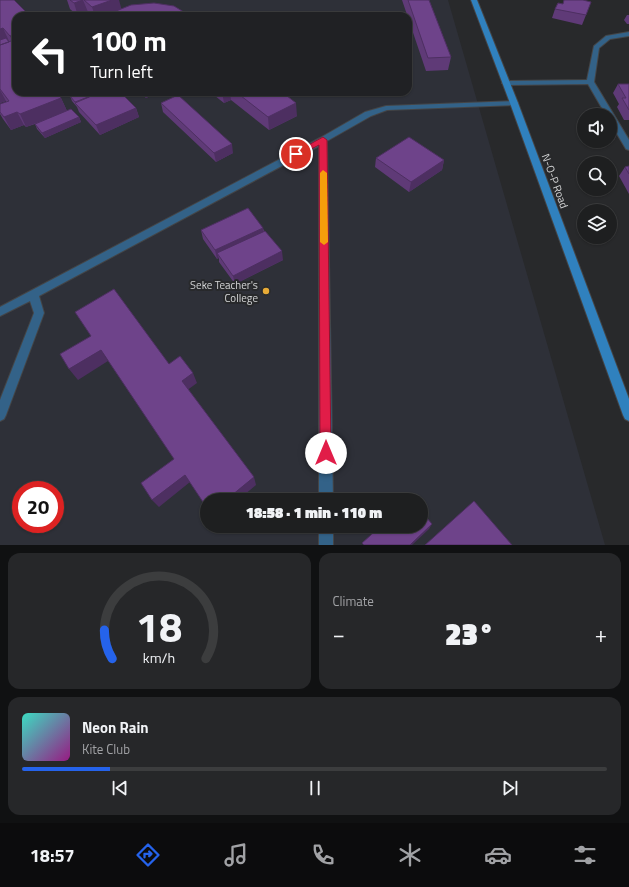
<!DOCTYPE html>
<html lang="en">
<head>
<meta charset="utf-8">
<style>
  :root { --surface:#1e1f20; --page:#262729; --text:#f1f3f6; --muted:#a1a2a5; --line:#3c3d3e; --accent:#2563eb }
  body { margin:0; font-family:"Titillium Web",sans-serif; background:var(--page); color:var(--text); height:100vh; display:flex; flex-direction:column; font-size:15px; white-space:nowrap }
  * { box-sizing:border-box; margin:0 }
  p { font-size:13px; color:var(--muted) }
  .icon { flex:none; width:22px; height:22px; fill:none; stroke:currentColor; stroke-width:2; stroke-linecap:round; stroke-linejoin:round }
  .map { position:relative; height:545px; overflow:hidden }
  .drawer { display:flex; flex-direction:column; gap:8px; padding:8px; background:#101112; flex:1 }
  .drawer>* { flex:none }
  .hud { position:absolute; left:12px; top:12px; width:400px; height:84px; border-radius:12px; box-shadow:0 1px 3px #0004,0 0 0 1px var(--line); background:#202124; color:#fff; overflow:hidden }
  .controls { position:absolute; left:577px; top:108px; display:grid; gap:8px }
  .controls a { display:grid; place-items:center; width:40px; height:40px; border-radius:50%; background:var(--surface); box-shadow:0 1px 3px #0004,0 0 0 1px var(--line); font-size:20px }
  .speed { position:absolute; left:12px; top:481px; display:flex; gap:8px; font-size:20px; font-weight:700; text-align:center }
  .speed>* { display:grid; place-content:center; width:52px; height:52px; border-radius:50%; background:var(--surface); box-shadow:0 1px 3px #0004,0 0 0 1px var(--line); line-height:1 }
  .speed .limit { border:6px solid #d22; background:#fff; color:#111 }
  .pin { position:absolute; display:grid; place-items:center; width:34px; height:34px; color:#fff; margin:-17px; border:2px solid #fff; border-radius:50%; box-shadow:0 1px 4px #0007 }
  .me { position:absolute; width:44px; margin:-22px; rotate:0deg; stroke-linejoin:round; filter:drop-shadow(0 0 3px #0008) }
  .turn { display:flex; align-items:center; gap:14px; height:84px; padding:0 12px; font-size:18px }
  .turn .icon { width:52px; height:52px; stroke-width:2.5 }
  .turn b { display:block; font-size:28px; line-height:34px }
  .big { font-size:30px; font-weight:800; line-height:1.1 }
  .drawer .tile { flex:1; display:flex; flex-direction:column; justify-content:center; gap:6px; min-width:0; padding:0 14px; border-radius:12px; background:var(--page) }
  .drawer .dial { align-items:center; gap:0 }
  .dial svg { height:104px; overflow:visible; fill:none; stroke:var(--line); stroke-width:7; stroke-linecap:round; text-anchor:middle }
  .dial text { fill:var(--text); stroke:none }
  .song { display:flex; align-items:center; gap:12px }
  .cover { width:48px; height:48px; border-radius:6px; background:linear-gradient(135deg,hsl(170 70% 55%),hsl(310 70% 35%)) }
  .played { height:4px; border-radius:2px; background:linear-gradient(90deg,var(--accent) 15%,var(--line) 15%) }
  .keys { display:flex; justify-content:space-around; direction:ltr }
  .heat { display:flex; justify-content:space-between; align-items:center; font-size:22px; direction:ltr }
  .drawer .tiles { flex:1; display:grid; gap:8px; grid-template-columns:1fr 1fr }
  .tile:last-child { grid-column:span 2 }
  .trip { position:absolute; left:200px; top:493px; width:228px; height:40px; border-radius:20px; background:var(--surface); box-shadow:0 1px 3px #0004,0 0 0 1px var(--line); font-weight:800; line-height:40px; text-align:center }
  .tabs { display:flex; height:64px; justify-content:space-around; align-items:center; background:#0c0c0d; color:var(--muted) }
  .tabs .icon { width:28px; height:28px }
  .tabs .on { color:var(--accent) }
  .tabs b { font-size:18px; color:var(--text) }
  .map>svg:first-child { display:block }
</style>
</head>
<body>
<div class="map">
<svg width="629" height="545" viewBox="0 0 629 545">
  <rect width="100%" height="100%" fill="#28292b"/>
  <path fill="#2e3038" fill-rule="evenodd" d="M0,0H448L605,545H0ZM16,16H408V92H16ZM21,490H55V524H21ZM207,500H421V526H207Z"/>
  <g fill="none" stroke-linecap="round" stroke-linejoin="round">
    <g stroke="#444547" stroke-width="2">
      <path id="lane" d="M629,32V36L610,39L599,48L594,82L629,140V150L626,149L610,122V115H606L588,84L506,85L502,83L506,81L587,80L594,46L606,36Z
        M514,101L518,103L517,105L387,110L371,116L327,141L333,500H319V146L39,296L44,313L6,415L4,419L0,421V400L34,313L30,301L0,316V307L320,138L365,112L386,106Z
        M319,526H333V545H319Z"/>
    </g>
    <g stroke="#444547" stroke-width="2">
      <path id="secondary" d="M471,0H477L518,103L629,399V421L625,419L623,415L510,103Z"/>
    </g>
    <use href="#lane" fill="#336288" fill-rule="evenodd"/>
    <use href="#secondary" fill="#3081be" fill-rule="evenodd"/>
  </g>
  <path fill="#5f3a77" d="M0,0L16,16V92L61,98L67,111L79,117L81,122L45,138L37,129L35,124L26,127L24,125L11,130L3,119L0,114V104L6,102V101L0,103Z
    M67,0H119L108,15L106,16H92L88,12L78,16L70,9Z
    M402,0H429L451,57L448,70L426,71Z
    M563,4L586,15L582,25L552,18L555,9Z
    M627,15H629V24H627L624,20Z
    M618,84H629V120H624L617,107L619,104L613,93Z
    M140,92H159L146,98Z
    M210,92H282L297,116L269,130L231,100L224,103Z
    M70,96L136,108L139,117L100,135L79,112L77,107L72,101Z
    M161,103L233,153L216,162L163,112Z
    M610,126L616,136L614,140H610Z
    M376,158L444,160L442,170L409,192L375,167Z
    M629,166V194L619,176L625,167Z
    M263,228L264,231L283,260L235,284L219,262V258L217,259L203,239L201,230Z"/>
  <path fill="#4d2f61" d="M83,0L88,12L78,16L74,3Z
    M112,0H119L122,11L106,16H95L92,7Z
    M3,28L9,41L0,44V29Z
    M16,34V48L10,36Z
    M0,90L6,101L0,103Z
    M146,92H159L146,98L144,93Z
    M222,92H230L231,100L224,103Z
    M61,98L67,111L26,127L20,114Z
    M296,103L297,116L269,130L268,117Z
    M136,108L139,117L100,135L96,125Z
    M17,112L24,125L11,130L4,117Z
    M79,117L81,122L45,138L42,133Z
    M232,144L233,153L216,162L214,153Z
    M444,160L442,170L409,192L411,182Z
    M263,228L264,237L217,253L219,258L217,259L215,250Z
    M282,251L283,260L235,284L233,276Z
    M101,350L108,361L78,380L69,369Z
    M193,373L197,383L186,391L182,381Z
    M185,475L190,482L159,507L152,500Z
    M254,477L256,485L238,500H226Z
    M432,524L429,529L412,545H410Z"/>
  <path fill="#6e438a" stroke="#4d2f61" d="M0,0H14L30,16H16V34L10,36L3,28L0,29Z
    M70,0H83L74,3Z
    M84,0H112L92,7Z
    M408,0H429L451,57L428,58Z
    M564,0H583L591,2L586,15L555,9L558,3L563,4Z
    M154,3L174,6L187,14L188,16H107L111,13L131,5Z
    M6,38L9,42L0,45V40Z
    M11,41L16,47V92H56L61,98L20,114L17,112L4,117L0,112V104L9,101L0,89V45Z
    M618,84H629V110L622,98H626Z
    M80,92H101L75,102L70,96Z
    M101,92H120L136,108L96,125L75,103Z
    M236,92H282L296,103L268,117Z
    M178,95L232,144L214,153L161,103Z
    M71,109L79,117L42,133L35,124Z
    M610,126H612L616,136L610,135Z
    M409,137L444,160L411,182L376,158Z
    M629,166V174L625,167Z
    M248,208L263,228L215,250L201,230Z
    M265,231L282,251L233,276L217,253Z
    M114,289L169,364L180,356L193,373L182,381L254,477L226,500H207V508L185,475L152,500L141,483L174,459L101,350L69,369L60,354L91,336L75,312Z
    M474,501L512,545H425Z
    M421,511L432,524L410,545H364L362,543L381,526H421Z"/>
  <path fill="#e11d48" stroke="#92132f" d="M323,137L327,140L331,453L330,457L326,459L322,457L320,453L319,145L298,156H293L292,154Z"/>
  <path fill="#f59e0b" d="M323,170L327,173L328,242L324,245L320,242V173Z"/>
  <circle fill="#e8ab37" stroke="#28292b" stroke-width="1.5" cx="266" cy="291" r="4"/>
  <g text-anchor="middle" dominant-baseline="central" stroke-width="4" stroke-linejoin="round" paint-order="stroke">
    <g font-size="11" fill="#d5d6d7" stroke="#28292b">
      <text transform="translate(555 181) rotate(70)">N-O-P Road</text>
    </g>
    <g font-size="11" fill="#d5d6d7" stroke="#28292b" text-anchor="end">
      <text x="258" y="285">Seke Teacher's<tspan x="258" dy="13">College</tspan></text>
    </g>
  </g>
</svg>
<div class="controls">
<a><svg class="icon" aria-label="sound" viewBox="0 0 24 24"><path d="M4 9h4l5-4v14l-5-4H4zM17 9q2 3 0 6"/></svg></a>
<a><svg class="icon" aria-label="search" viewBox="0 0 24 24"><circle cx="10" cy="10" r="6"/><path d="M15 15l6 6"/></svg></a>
<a><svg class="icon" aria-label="layers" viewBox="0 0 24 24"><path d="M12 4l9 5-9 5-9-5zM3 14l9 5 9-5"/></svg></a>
</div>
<div class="speed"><div class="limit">20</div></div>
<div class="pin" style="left:296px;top:154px;background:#d93025"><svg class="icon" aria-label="arrive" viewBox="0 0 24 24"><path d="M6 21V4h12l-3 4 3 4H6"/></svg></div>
<svg class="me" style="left:326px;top:453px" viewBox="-20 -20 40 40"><circle r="19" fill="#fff"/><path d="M0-13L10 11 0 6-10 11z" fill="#e11d48"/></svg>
<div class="trip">18:58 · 1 min · 110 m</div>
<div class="hud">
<div class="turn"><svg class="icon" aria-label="left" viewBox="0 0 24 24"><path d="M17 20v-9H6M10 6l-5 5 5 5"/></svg><div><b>100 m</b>Turn left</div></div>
</div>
</div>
<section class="drawer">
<div class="tiles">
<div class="tile dial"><svg viewBox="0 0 100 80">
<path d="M14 69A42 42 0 1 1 86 69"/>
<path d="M14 69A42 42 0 0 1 8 47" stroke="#2563eb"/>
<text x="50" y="56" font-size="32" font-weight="700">18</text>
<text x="50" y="72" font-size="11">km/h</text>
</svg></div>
<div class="tile"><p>Climate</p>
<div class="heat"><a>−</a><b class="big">23°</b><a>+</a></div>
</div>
<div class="tile">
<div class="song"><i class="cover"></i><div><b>Neon Rain</b><p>Kite Club</p></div></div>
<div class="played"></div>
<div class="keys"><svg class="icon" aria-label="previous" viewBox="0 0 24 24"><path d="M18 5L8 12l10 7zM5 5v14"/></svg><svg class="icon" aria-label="pause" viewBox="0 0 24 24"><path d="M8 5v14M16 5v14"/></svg><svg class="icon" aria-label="next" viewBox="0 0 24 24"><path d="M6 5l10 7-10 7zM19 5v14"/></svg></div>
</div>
</div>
</section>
<nav class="tabs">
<b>18:57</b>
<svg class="icon on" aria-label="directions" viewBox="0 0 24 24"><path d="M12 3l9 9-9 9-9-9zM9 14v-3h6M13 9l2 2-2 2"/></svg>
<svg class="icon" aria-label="music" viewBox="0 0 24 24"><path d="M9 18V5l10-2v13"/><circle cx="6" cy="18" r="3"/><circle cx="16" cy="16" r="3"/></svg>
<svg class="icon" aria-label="phone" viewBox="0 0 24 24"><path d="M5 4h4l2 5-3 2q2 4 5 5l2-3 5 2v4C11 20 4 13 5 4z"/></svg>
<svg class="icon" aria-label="climate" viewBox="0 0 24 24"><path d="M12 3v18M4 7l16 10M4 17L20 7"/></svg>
<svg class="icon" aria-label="car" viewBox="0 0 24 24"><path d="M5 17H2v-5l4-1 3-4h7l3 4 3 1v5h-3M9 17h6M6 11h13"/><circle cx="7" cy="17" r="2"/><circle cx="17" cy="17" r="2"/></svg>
<svg class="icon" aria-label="filters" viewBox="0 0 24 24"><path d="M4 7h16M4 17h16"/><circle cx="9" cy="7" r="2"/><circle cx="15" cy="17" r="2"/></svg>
</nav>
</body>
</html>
